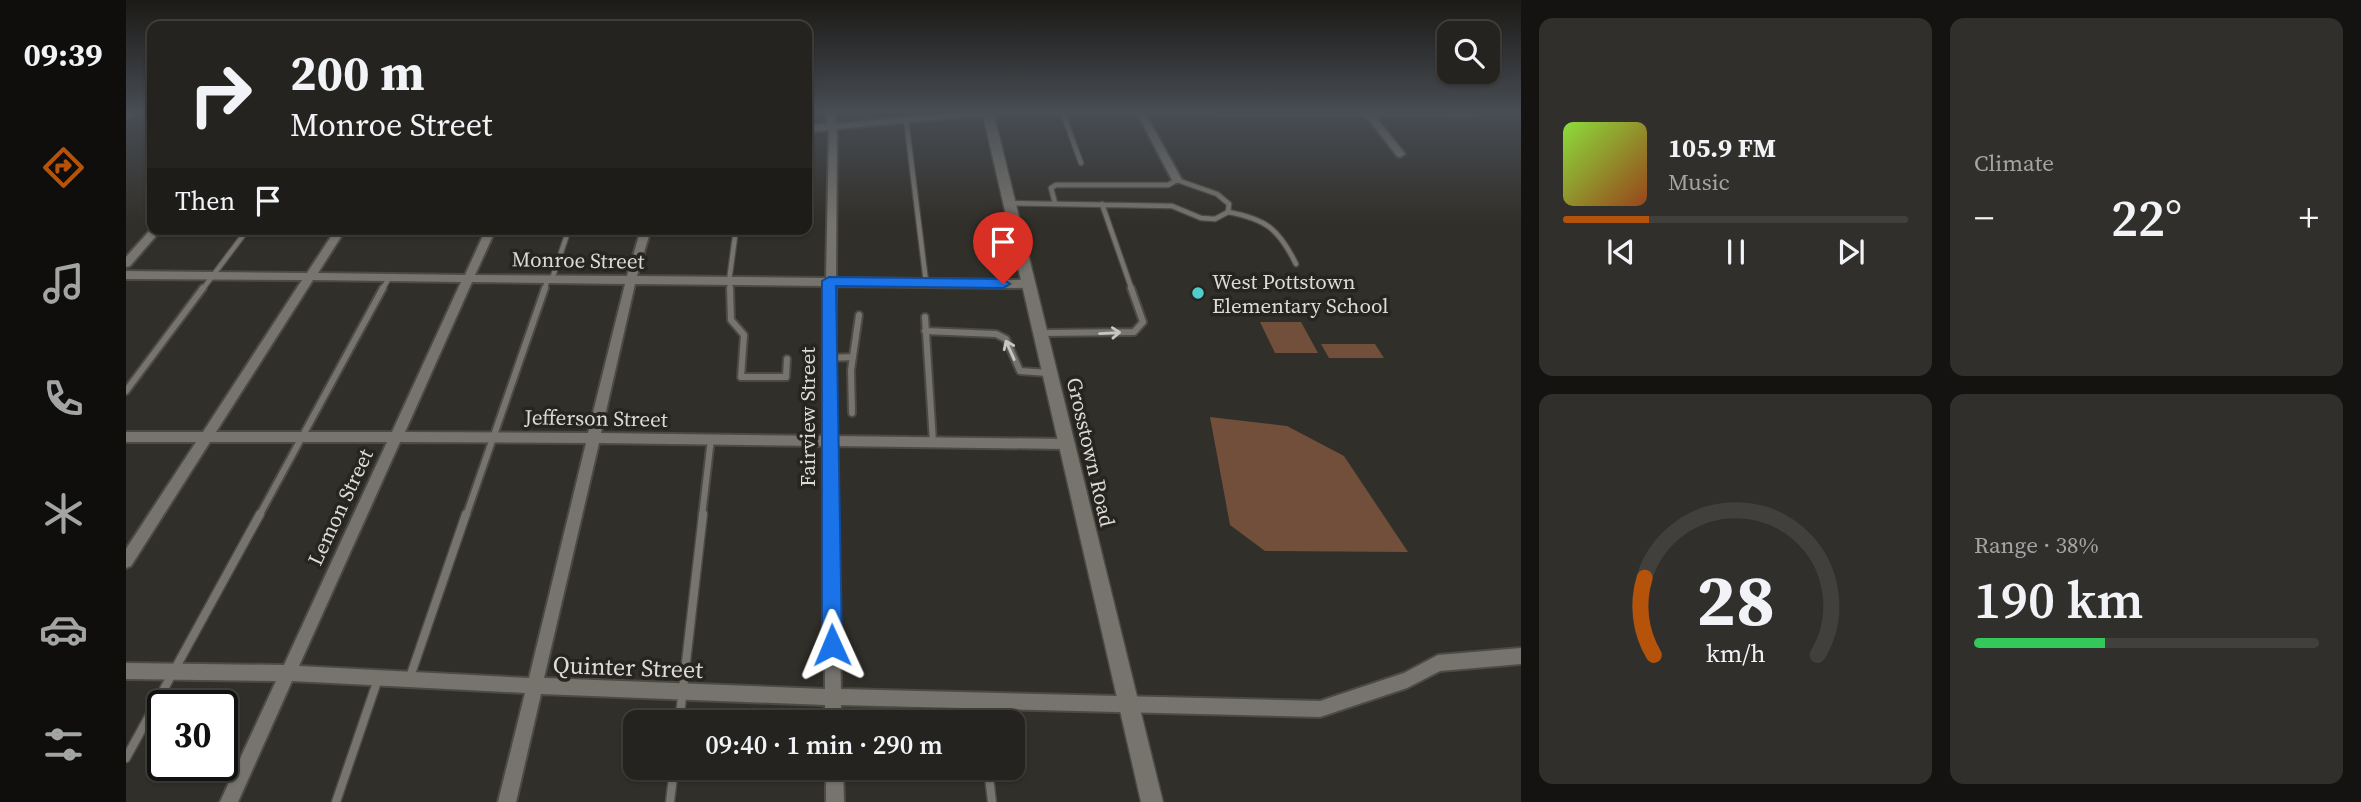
<!DOCTYPE html>
<html lang="en">
<head>
<meta charset="utf-8">
<style>
  :root { --surface:#25231f; --page:#312f2c; --text:#f1f3f6; --muted:#a3a4a4; --line:#42403d; --accent:#b45309 }
  body { margin:0; font-family:"Source Serif 4",serif; background:var(--page); color:var(--text); height:100vh; display:flex; flex-direction:column; font-size:26px; white-space:nowrap }
  * { box-sizing:border-box; margin:0 }
  p { font-size:23px; color:var(--muted) }
  .icon { flex:none; width:38px; height:38px; fill:none; stroke:currentColor; stroke-width:2; stroke-linecap:round; stroke-linejoin:round }
  .map { position:relative; flex:1; overflow:hidden }
  .drawer { display:flex; flex-direction:column; gap:18px; padding:18px; background:#141311; width:840px }
  .drawer>* { flex:none }
  .banner { position:absolute; left:21px; top:21px; width:665px; height:214px; border-radius:14px; box-shadow:0 2px 5px #0004,0 0 0 2px var(--line); background:#25231f; color:var(--text); overflow:hidden }
  .tools { position:absolute; left:1311px; top:21px; display:grid; gap:14px }
  .tools a { display:grid; place-items:center; width:63px; height:63px; border-radius:14px; background:var(--surface); box-shadow:0 2px 5px #0004,0 0 0 2px var(--line); font-size:35px }
  .speed { position:absolute; left:21px; top:690px; display:flex; gap:14px; font-size:35px; font-weight:700; text-align:center }
  .speed>* { display:grid; place-content:center; width:91px; height:91px; border-radius:50%; background:var(--surface); box-shadow:0 2px 5px #0004,0 0 0 2px var(--line); line-height:1 }
  .speed .limit { border:4px solid #111; border-radius:10px; background:#fff; color:#111 }
  .pin { position:absolute; display:grid; place-items:center; width:60px; height:60px; color:#fff; margin:-72px -30px; border-radius:50% 50% 50% 0; rotate:-45deg; box-shadow:0 0 7px #0007 }
  .pin .icon { rotate:45deg }
  .me { position:absolute; width:77px; margin:-38px; rotate:359deg; stroke-linejoin:round; filter:drop-shadow(0 0 5px #0008) }
  .turn { display:flex; align-items:center; gap:24px; height:147px; padding:0 28px; font-size:32px }
  .turn .icon { width:91px; height:91px; stroke-width:2.5 }
  .turn b { display:block; font-size:49px; line-height:60px }
  .then { display:flex; align-items:center; height:66px; padding:0 28px; background:#0003; gap:14px; font-size:26px }
  .big { font-size:52px; font-weight:600; line-height:1.1 }
  .drawer .tile { flex:1; display:flex; flex-direction:column; justify-content:center; gap:10px; min-width:0; padding:0 24px; border-radius:14px; background:var(--page) }
  .drawer .dial { align-items:center; gap:0 }
  .dial svg { height:182px; overflow:visible; fill:none; stroke:var(--line); stroke-width:7; stroke-linecap:round; text-anchor:middle }
  .dial text { fill:var(--text); stroke:none }
  .song { display:flex; align-items:center; gap:21px }
  .cover { width:84px; height:84px; border-radius:10px; background:linear-gradient(135deg,hsl(90 70% 55%),hsl(20 70% 35%)) }
  .played { height:7px; border-radius:4px; background:linear-gradient(90deg,var(--accent) 25%,var(--line) 25%) }
  .keys { display:flex; justify-content:space-around; direction:ltr }
  .heat { display:flex; justify-content:space-between; align-items:center; font-size:38px; direction:ltr }
  .charge { height:10px; border-radius:5px; background:linear-gradient(90deg,#34c759 38%,var(--line) 0) }
  .drawer .tiles { flex:1; display:grid; gap:18px; grid-template-columns:repeat(2,1fr) }
  .trip { position:absolute; left:497px; top:710px; width:402px; height:70px; border-radius:14px; background:var(--surface); box-shadow:0 2px 5px #0004,0 0 0 2px var(--line); font-weight:600; line-height:70px; text-align:center }
  main { display:flex; flex:1; min-height:0 }
  .tab-bar { display:flex; flex-direction:column; width:126px; justify-content:space-around; align-items:center; background:#0f0e0c; color:var(--muted) }
  .tab-bar .icon { width:49px; height:49px }
  .tab-bar .current { color:var(--accent) }
  .tab-bar b { font-size:32px; color:var(--text) }
  .map>svg:first-child { display:block }
</style>
</head>
<body>
<main>
<nav class="tab-bar">
<b>09:39</b>
<svg class="icon current" aria-label="directions" viewBox="0 0 24 24"><path d="M12 3l9 9-9 9-9-9zM9 14v-3h6M13 9l2 2-2 2"/></svg>
<svg class="icon" aria-label="music" viewBox="0 0 24 24"><path d="M9 18V5l10-2v13"/><circle cx="6" cy="18" r="3"/><circle cx="16" cy="16" r="3"/></svg>
<svg class="icon" aria-label="phone" viewBox="0 0 24 24"><path d="M5 4h4l2 5-3 2q2 4 5 5l2-3 5 2v4C11 20 4 13 5 4z"/></svg>
<svg class="icon" aria-label="climate" viewBox="0 0 24 24"><path d="M12 3v18M4 7l16 10M4 17L20 7"/></svg>
<svg class="icon" aria-label="car" viewBox="0 0 24 24"><path d="M5 17H2v-5l4-1 3-4h7l3 4 3 1v5h-3M9 17h6M6 11h13"/><circle cx="7" cy="17" r="2"/><circle cx="17" cy="17" r="2"/></svg>
<svg class="icon" aria-label="filters" viewBox="0 0 24 24"><path d="M4 7h16M4 17h16"/><circle cx="9" cy="7" r="2"/><circle cx="15" cy="17" r="2"/></svg>
</nav>
<div class="map">
<svg width="1395" height="802" viewBox="0 0 1395 802">
  <rect width="100%" height="100%" fill="#312f29"/>
  <path fill="#714f3b" d="M1134,322H1175L1192,353H1149Z
    M1195,344H1249L1258,358H1203Z
    M1084,417L1161,426L1218,456L1282,552L1139,551L1104,525Z"/>
  <g fill="none" stroke-linecap="round" stroke-linejoin="round">
    <g stroke="#4c4a45" stroke-width="7">
      <path id="service-far2" d="M936,111L955,163
        M780,119L800,282
        M883,203L1046,206L1075,218L1089,219L1102,212L1103,204L1091,194L1051,180L1042,185H930L925,188L929,203
        M976,204L1006,290
        M1102,212C1140,219 1153,229 1170,264
        M426,279L443,229
        M76,290L122,229
        M256,290L263,278
        M418,290L422,279
        M605,290L603,281L610,229"/>
    </g>
    <g stroke="#4c4a45" stroke-width="10">
      <path id="service-far1" d="M604,288L605,320L618,335L615,377H660L661,359
        M799,317L807,442
        M799,331L870,334L880,339L894,371L922,373
        M915,333L1008,332L1017,322L1005,288
        M703,358L727,357
        M0,391L77,288
        M726,413L725,370L733,315
        M133,516L257,288
        M340,516L419,288
        M576,516L585,439"/>
    </g>
    <g stroke="#4c4a45" stroke-width="11">
      <path id="service" d="M284,677L340,514
        M853,700L856,723
        M553,723L577,514
        M0,758L134,514
        M862,768L866,802
        M210,802L252,679
        M544,802L548,768"/>
    </g>
    <g stroke="#4c4a45" stroke-width="4">
      <path id="minor" d="M698,111H706L711,124L839,111L1355,113L1351,116L1248,115L1279,154L1274,157L1271,156L1239,115H1020L1056,180L1051,183L1046,180L1012,115H861L711,129L710,278L903,280L908,284L903,288L710,286L709,436L939,439L944,440L945,444L944,448L939,449L710,446L715,689L1194,701L1278,673L1312,655L1395,648V664L1314,671L1281,688L1194,717L715,705V723H699V705L415,694L390,802H372L399,693L166,681L112,802H94L150,681L0,679V663L158,665L261,442H84L5,566L0,568V549L70,442H0V432H77L176,280L0,279V271L181,273L210,229H220L192,273L339,275L360,229H370L349,275L501,276L515,229H525L511,276L700,278L703,130L681,132V126L702,124ZM187,280L335,282L266,432H90ZM346,282L499,284L462,433L279,432ZM509,284L700,286L697,436L475,433ZM274,442L460,443L403,678L173,666ZM473,443L697,446L699,689L418,678Z
        M26,228L36,229L4,266L0,267V257Z
        M700,768H717L718,802H700Z"/>
    </g>
    <g stroke="#4c4a45" stroke-width="3">
      <path id="tertiary" d="M856,111H867L1037,802H1015Z"/>
    </g>
    <g stroke="#4c4a45" stroke-width="4">
      <path id="primary" d="M0,111H13L0,119Z"/>
    </g>
    <use href="#service-far2" stroke="#76746d" stroke-width="4.5"/>
    <use href="#service-far1" stroke="#76746d" stroke-width="6"/>
    <use href="#service" stroke="#76746d" stroke-width="8"/>
    <use href="#minor" fill="#76746d" fill-rule="evenodd"/>
    <use href="#tertiary" fill="#76746d" fill-rule="evenodd"/>
    <use href="#primary" fill="#9f782d" fill-rule="evenodd"/>
  </g>
  <defs><path id="oneway-shaft" d="M-6 0H5M1.5-3L5.5 0L1.5 3" fill="none" stroke-width="1.6" stroke-linecap="round" stroke-linejoin="round" transform="scale(1.75)"/></defs>
  <g stroke="#c8c6c2">
    <use href="#oneway-shaft" transform="translate(984 333) rotate(-3)"/>
    <use href="#oneway-shaft" transform="translate(884 350) rotate(-114)"/>
  </g>
  <linearGradient id="sky" x2="0" y2="1"><stop stop-color="#1b1a17"/><stop offset="0.5" stop-color="#484d54"/><stop offset="1" stop-color="#484d54" stop-opacity="0"/></linearGradient>
  <rect width="1395" height="224" fill="url(#sky)"/>
  <path fill="#1a73e8" stroke="#114b97" stroke-width="2" d="M703,277L877,279L884,284L877,288L710,286L716,645L713,652L706,655L699,652L696,645V281Z"/>
  <circle fill="#52cdcd" stroke="#272520" stroke-width="2.5" cx="1072" cy="293" r="7"/>
  <g text-anchor="middle" dominant-baseline="central" stroke-width="7" stroke-linejoin="round" paint-order="stroke">
    <g font-size="21" fill="#dcdbd7" stroke="#272520">
      <text transform="translate(452 260) rotate(1)">Monroe Street</text>
      <text transform="translate(681 417) rotate(-90)">Fairview Street</text>
      <text transform="translate(470 418) rotate(1)">Jefferson Street</text>
      <text transform="translate(965 452) rotate(77)">Grosstown Road</text>
      <text transform="translate(214 507) rotate(-65)">Lemon Street</text>
    </g>
    <g font-size="21" fill="#dcdbd7" stroke="#272520" text-anchor="start">
      <text x="1086" y="281">West Pottstown<tspan x="1086" dy="24">Elementary School</tspan></text>
    </g>
    <g font-size="24" fill="#dcdbd7" stroke="#272520">
      <text transform="translate(502 667) rotate(2)">Quinter Street</text>
    </g>
  </g>
</svg>
<div class="tools">
<a><svg class="icon" aria-label="search" viewBox="0 0 24 24"><circle cx="10" cy="10" r="6"/><path d="M15 15l6 6"/></svg></a>
</div>
<div class="speed"><div class="limit">30</div></div>
<div class="pin" style="left:877px;top:284px;background:#d93025"><svg class="icon" aria-label="arrive" viewBox="0 0 24 24"><path d="M6 21V4h12l-3 4 3 4H6"/></svg></div>
<svg class="me" style="left:706px;top:645px" viewBox="-20 -20 40 40"><path d="M0-17L14 15 0 8-14 15z" fill="#1a73e8" stroke="#fff" stroke-width="4"/></svg>
<div class="trip">09:40 · 1 min · 290 m</div>
<div class="banner">
<div class="turn"><svg class="icon" aria-label="right" viewBox="0 0 24 24"><path d="M7 20v-9h11M14 6l5 5-5 5"/></svg><div><b>200 m</b>Monroe Street</div></div>
<div class="then">Then<svg class="icon" aria-label="arrive" viewBox="0 0 24 24"><path d="M6 21V4h12l-3 4 3 4H6"/></svg></div>
</div>
</div>
<section class="drawer">
<div class="tiles">
<div class="tile">
<div class="song"><i class="cover"></i><div><b>105.9 FM</b><p>Music</p></div></div>
<div class="played"></div>
<div class="keys"><svg class="icon" aria-label="previous" viewBox="0 0 24 24"><path d="M18 5L8 12l10 7zM5 5v14"/></svg><svg class="icon" aria-label="pause" viewBox="0 0 24 24"><path d="M8 5v14M16 5v14"/></svg><svg class="icon" aria-label="next" viewBox="0 0 24 24"><path d="M6 5l10 7-10 7zM19 5v14"/></svg></div>
</div>
<div class="tile"><p>Climate</p>
<div class="heat"><a>−</a><b class="big">22°</b><a>+</a></div>
</div>
<div class="tile dial"><svg viewBox="0 0 100 80">
<path d="M14 69A42 42 0 1 1 86 69"/>
<path d="M14 69A42 42 0 0 1 10 35" stroke="#b45309"/>
<text x="50" y="56" font-size="32" font-weight="700">28</text>
<text x="50" y="72" font-size="11">km/h</text>
</svg></div>
<div class="tile"><p>Range · 38%</p><b class="big">190 km</b><div class="charge"></div></div>
</div>
</section>
</main>
</body>
</html>
